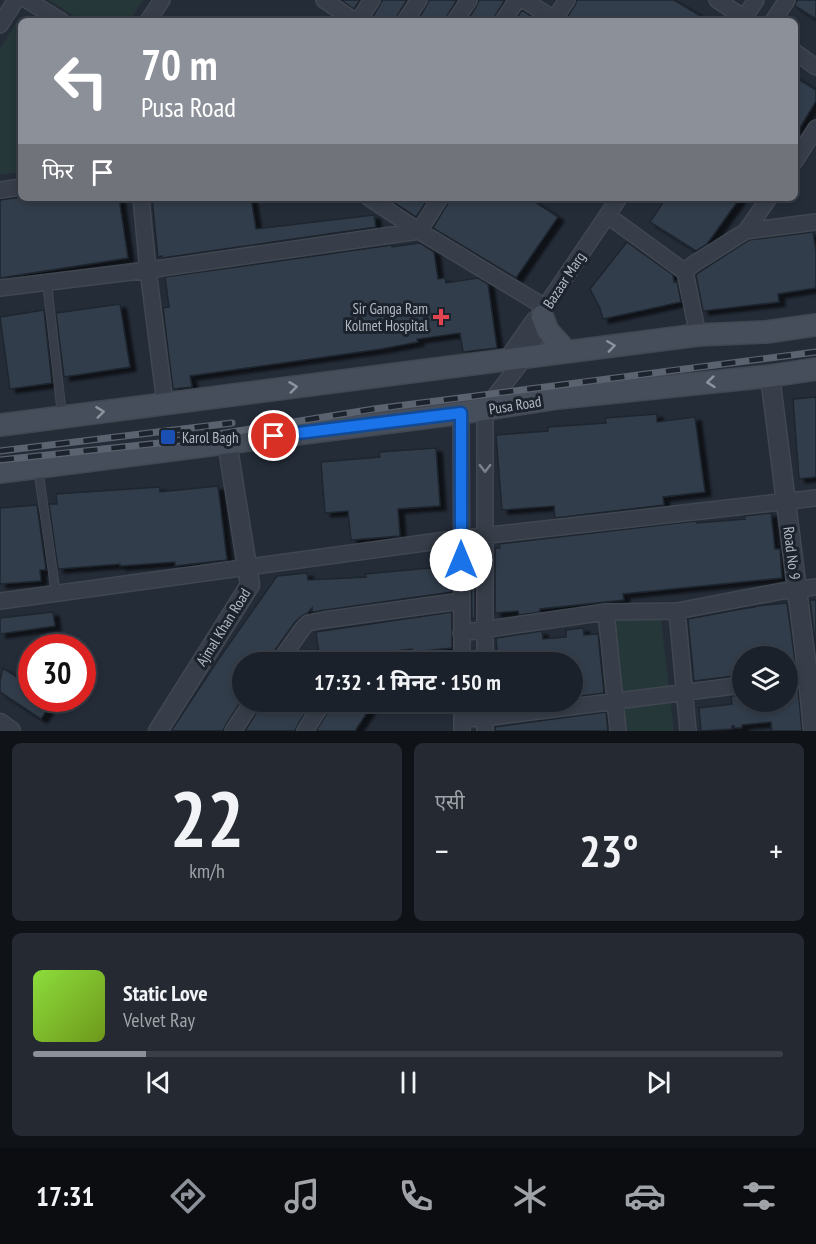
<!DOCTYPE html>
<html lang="hi">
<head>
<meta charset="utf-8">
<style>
  :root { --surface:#1b212a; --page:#242932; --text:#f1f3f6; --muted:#a0a3a8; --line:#393e47; --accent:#8c9099 }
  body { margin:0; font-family:"PT Sans Narrow","Noto Sans Devanagari",sans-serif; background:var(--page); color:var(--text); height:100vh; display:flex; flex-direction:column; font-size:22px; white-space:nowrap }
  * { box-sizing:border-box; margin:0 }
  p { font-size:20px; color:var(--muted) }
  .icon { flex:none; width:33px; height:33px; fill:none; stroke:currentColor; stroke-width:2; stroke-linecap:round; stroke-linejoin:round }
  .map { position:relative; height:731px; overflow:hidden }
  .side { display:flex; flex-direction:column; gap:12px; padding:12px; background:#0f1217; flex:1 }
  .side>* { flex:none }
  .guide { position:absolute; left:18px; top:18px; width:780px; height:183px; border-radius:9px; box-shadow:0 3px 9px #0003,0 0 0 2px var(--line); background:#8c9099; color:#fff; overflow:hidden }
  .fabs { position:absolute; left:732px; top:646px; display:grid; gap:12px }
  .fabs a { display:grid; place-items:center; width:66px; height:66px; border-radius:50%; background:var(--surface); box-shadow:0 3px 9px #0003,0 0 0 2px var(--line); font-size:30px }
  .speed { position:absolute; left:18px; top:634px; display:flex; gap:12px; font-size:30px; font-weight:700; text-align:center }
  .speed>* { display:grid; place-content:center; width:78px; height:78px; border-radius:50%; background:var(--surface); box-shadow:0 3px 9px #0003,0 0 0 2px var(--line); line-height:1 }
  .speed .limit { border:9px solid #d22; background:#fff; color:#111 }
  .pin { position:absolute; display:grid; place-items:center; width:51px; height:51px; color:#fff; margin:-26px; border:3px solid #fff; border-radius:50%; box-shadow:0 2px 6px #0007 }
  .me { position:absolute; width:66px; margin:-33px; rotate:0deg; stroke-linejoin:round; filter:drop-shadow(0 0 4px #0008) }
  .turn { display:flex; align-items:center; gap:21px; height:126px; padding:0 24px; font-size:27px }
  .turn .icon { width:78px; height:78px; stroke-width:2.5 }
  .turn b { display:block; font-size:42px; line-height:51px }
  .then { display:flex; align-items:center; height:57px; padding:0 24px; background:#0003; gap:12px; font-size:22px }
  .big { font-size:45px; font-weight:700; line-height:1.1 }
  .side .widget { flex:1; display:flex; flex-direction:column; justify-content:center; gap:9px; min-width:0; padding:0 21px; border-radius:9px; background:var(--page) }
  .side .dial { align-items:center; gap:0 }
  .dial b { font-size:78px; line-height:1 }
  .song { display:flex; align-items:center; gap:18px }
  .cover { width:72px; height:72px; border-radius:9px; background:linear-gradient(135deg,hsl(90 70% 55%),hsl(80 70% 35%)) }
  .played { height:6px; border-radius:3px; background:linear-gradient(90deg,var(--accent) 15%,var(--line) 15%) }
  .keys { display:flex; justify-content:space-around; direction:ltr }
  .heat { display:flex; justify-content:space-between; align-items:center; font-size:33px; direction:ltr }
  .side .tiles { flex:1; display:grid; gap:12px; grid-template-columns:1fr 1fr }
  .widget:last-child { grid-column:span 2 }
  .trip { position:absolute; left:232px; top:652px; width:351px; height:60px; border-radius:30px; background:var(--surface); box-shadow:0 3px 9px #0003,0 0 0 2px var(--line); font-weight:700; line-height:60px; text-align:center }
  .menu { display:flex; height:96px; justify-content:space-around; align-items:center; background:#0b0d11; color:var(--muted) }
  .menu .icon { width:42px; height:42px }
  .menu .on { color:var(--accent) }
  .menu b { font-size:27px; color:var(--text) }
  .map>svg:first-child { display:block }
</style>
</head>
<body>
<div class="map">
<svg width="816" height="731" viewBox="0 0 816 731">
  <defs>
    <filter id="shadow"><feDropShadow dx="6" dy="4" stdDeviation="1.5" flood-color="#0009"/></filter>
  </defs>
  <rect width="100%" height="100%" fill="#242c38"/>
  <path fill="#263739" d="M49,0H143L129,21H82Z
    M20,17L27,21H21V172L0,175V49Z
    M660,611L674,731H618L604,617Z"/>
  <path fill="#333e4c" stroke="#1f252f" stroke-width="1.5" filter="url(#shadow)" d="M341,0H360L354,9Z
    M382,0H407L397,16L395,21H370L380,5Z
    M429,0H457L447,16L445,21H417L427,5Z
    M479,0H505L495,16L493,21H467L477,5Z
    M577,0H674L709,21H565L575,5Z
    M797,0H816V19L795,6Z
    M522,10L539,21H515Z
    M795,77L816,90V101L795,136Z
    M21,197V198H119L128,258L0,278V200Z
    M152,198H251L256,229L374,215L376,227L162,258V256L158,257Z
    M387,198H425L428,199L416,217Z
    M450,198H529L558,217L516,278L433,228L448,203Z
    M666,198H740L707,244L696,251L650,222Z
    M813,232L816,252V288L778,294L779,302L703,311L696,275L698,273L749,240Z
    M627,242L673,275L674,282L677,281L681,302L603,319L600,308L590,289Z
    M420,243L434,252L438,279L445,278L446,283L478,278L488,284L497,348L463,352L460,333L417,339L418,342L381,349L190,376L192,387L173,389L163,308L169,307L165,277L392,245V247Z
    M120,304L130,367L64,377L56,313Z
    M44,310L52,383L10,389L0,317Z
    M816,397V477L799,479L793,399Z
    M657,414V422L695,417L705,492L663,497L664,505L555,518L554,506L502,510L496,435L548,431V427L606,423L605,418Z
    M436,448L440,506L398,509L400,536L351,540L348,511L325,513L321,462L380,457L379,452Z
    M218,486L227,560L175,566V562L120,566V564L58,569L49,504H57L56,494L160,487V492Z
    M37,505L46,570H40L41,581L0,584V508Z
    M771,513L775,549H780L782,578L623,594L624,600L540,609V612L519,615L518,611L495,613V548H500L499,544L696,521L697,523L745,519L744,516Z
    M471,548H475V618L472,619Z
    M452,566V592L312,612V608L308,613L302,616L295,622L270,657L268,663H243V698L225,726L223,731H171L218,660L277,576L307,573L308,580L366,577L365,574Z
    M810,600H816V651Z
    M787,603L796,668L788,669V657H742V675L694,681L688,619L741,609L755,607V606H757Z
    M53,612L55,626L0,634V618Z
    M452,612V648L413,652L412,649L362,655V653L320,660L316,632Z
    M583,628L584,635L598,634L604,693L573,697V663H569V661L548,663H498L496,638L542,631L543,639L566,637V630Z
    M296,655L309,663H290Z
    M3,668L32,687V699H54L41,719L0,692V681Z
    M798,688L802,731H772L771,722L742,725V728H734V726H732V729L701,731L699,708L732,704L731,696L742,695V702H788V689Z
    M262,702H312L297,726L295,731H245L260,707Z
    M333,702H374L355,731H316L331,707Z
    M495,702H533L495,707Z
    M606,712L608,731H495V727Z"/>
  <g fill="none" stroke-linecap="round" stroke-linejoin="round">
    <g stroke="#414751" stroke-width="10">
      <path id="service" d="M47,283L62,415
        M38,468L56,594"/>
    </g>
    <g stroke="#414751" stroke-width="18">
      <path id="minor" d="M27,0L61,21
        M324,0L355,21
        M524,0L554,19
        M717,0L749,21
        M148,21L162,0
        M358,21L372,0
        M405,21L419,0
        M455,21L469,0
        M503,21L517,0
        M553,21L567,0
        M742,21L756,0
        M773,21L787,0
        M0,25L16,0
        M795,52L816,67
        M795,161L816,128
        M0,190L21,187
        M369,198L419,231L545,307
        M607,215L685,272
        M746,231L769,198
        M0,288L148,270L141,198
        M698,335L685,272L692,265L746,231L816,222
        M507,359L534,320L538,318
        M165,403L148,270L419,231L440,198
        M461,413L462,663
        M0,601L446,540L816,498
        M677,611L688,731
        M606,612L618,731
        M461,633L606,612L677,611L782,591L816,587
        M278,663L303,628L308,623L324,620L461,601
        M438,663L462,661
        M485,663V409L526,356L541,325L545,307L619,198
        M788,679L816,676
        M462,702V731
        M485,702V731
        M462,719L485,718L742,685
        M233,731L252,702
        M305,731L323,702"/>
    </g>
    <g stroke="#414751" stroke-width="21">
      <path id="tertiary" d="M770,376L808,677L813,731
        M0,723L11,731
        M158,731L250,585L227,442"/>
    </g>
    <g stroke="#414751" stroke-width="24">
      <path id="secondary" d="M542,316L548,331L567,352
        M0,425L698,335L766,332L816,325
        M0,472L461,413L558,398L770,376L816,369"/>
    </g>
    <use href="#service" stroke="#373e49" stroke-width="8"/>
    <use href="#minor" stroke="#373e49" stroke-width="15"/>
    <use href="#tertiary" stroke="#373e49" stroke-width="18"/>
    <use href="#secondary" stroke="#464e5b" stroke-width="21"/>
    <g stroke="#5a636f" stroke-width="7">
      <path id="rail" d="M0,451L232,423
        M0,460L169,442L374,409L816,352"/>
    </g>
    <use href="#rail" stroke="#1d232d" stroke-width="4.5" stroke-dasharray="14" stroke-linecap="butt"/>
  </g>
  <defs><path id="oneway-chevron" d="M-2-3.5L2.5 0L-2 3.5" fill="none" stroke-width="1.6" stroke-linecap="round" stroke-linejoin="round" transform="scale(1.5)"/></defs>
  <g stroke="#8c949f">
    <use href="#oneway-chevron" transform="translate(611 346) rotate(-8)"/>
    <use href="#oneway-chevron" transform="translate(711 382) rotate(174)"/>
    <use href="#oneway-chevron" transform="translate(293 387) rotate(-7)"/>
    <use href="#oneway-chevron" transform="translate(100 412) rotate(-7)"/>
  </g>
  <use stroke="#7b828d" href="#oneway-chevron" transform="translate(485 468) rotate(90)"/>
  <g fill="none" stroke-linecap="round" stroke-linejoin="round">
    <g stroke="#114b97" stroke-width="15">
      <path id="route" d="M274,436L461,413V560"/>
    </g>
    <use href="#route" stroke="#1a73e8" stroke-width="10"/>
  </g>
  <path fill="#e0444e" stroke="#1d232d" stroke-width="2" d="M438 308h6v6h6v6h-6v6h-6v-6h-6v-6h6z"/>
  <rect fill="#1a4fb4" stroke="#1d232d" stroke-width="2" x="160" y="429" width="16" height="16" rx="3"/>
  <g text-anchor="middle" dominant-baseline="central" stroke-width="6" stroke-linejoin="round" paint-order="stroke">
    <g font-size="15" fill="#b2b9c4" stroke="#1d232d">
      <text transform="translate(564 280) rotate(-57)">Bazaar Marg</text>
      <text transform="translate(515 405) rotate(-9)">Pusa Road</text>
      <text transform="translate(792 553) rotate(83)">Road No 9</text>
      <text transform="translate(223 627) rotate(-58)">Ajmal Khan Road</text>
    </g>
    <g font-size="15" fill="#b2b9c4" stroke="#1d232d" text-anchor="end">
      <text x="428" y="308">Sir Ganga Ram<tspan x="428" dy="17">Kolmet Hospital</tspan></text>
      <text x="182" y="437" text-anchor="start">Karol Bagh</text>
    </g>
  </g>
</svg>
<div class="fabs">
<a><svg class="icon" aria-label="layers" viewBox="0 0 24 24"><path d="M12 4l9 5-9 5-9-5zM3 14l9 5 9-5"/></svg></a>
</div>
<div class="speed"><div class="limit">30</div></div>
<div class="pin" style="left:274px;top:436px;background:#d93025"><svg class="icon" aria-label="arrive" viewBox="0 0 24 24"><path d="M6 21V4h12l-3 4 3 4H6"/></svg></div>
<svg class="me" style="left:461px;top:560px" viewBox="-20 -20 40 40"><circle r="19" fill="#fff"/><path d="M0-13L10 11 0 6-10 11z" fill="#1a73e8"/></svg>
<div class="trip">17:32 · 1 मिनट · 150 m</div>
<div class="guide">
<div class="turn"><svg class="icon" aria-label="left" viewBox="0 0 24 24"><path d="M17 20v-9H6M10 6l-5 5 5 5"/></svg><div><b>70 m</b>Pusa Road</div></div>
<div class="then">फिर<svg class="icon" aria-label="arrive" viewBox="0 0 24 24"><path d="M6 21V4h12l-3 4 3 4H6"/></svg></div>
</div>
</div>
<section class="side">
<div class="tiles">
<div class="widget dial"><b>22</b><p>km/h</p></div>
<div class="widget"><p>एसी</p>
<div class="heat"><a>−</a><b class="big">23°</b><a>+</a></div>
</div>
<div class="widget">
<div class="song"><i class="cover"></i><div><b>Static Love</b><p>Velvet Ray</p></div></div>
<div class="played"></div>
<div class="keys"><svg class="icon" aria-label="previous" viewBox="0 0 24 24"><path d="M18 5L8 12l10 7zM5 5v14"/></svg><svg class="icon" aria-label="pause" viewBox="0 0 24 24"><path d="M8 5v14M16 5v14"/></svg><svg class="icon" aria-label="next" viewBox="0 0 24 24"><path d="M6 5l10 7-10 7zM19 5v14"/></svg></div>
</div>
</div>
</section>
<nav class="menu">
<b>17:31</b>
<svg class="icon on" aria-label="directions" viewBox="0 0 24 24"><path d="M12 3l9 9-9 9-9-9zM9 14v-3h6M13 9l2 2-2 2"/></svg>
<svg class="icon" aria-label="music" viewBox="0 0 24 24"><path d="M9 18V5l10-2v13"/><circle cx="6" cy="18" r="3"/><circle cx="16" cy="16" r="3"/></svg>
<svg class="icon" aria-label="phone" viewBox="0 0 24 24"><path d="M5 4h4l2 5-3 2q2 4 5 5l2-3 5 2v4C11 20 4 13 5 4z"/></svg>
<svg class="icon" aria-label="climate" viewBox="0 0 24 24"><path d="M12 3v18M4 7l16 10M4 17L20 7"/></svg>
<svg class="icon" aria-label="car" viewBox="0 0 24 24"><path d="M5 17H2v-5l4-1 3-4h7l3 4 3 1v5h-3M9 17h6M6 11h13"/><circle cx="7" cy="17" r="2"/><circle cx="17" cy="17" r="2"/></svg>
<svg class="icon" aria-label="filters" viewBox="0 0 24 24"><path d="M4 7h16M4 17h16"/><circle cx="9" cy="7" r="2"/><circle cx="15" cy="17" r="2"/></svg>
</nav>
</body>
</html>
